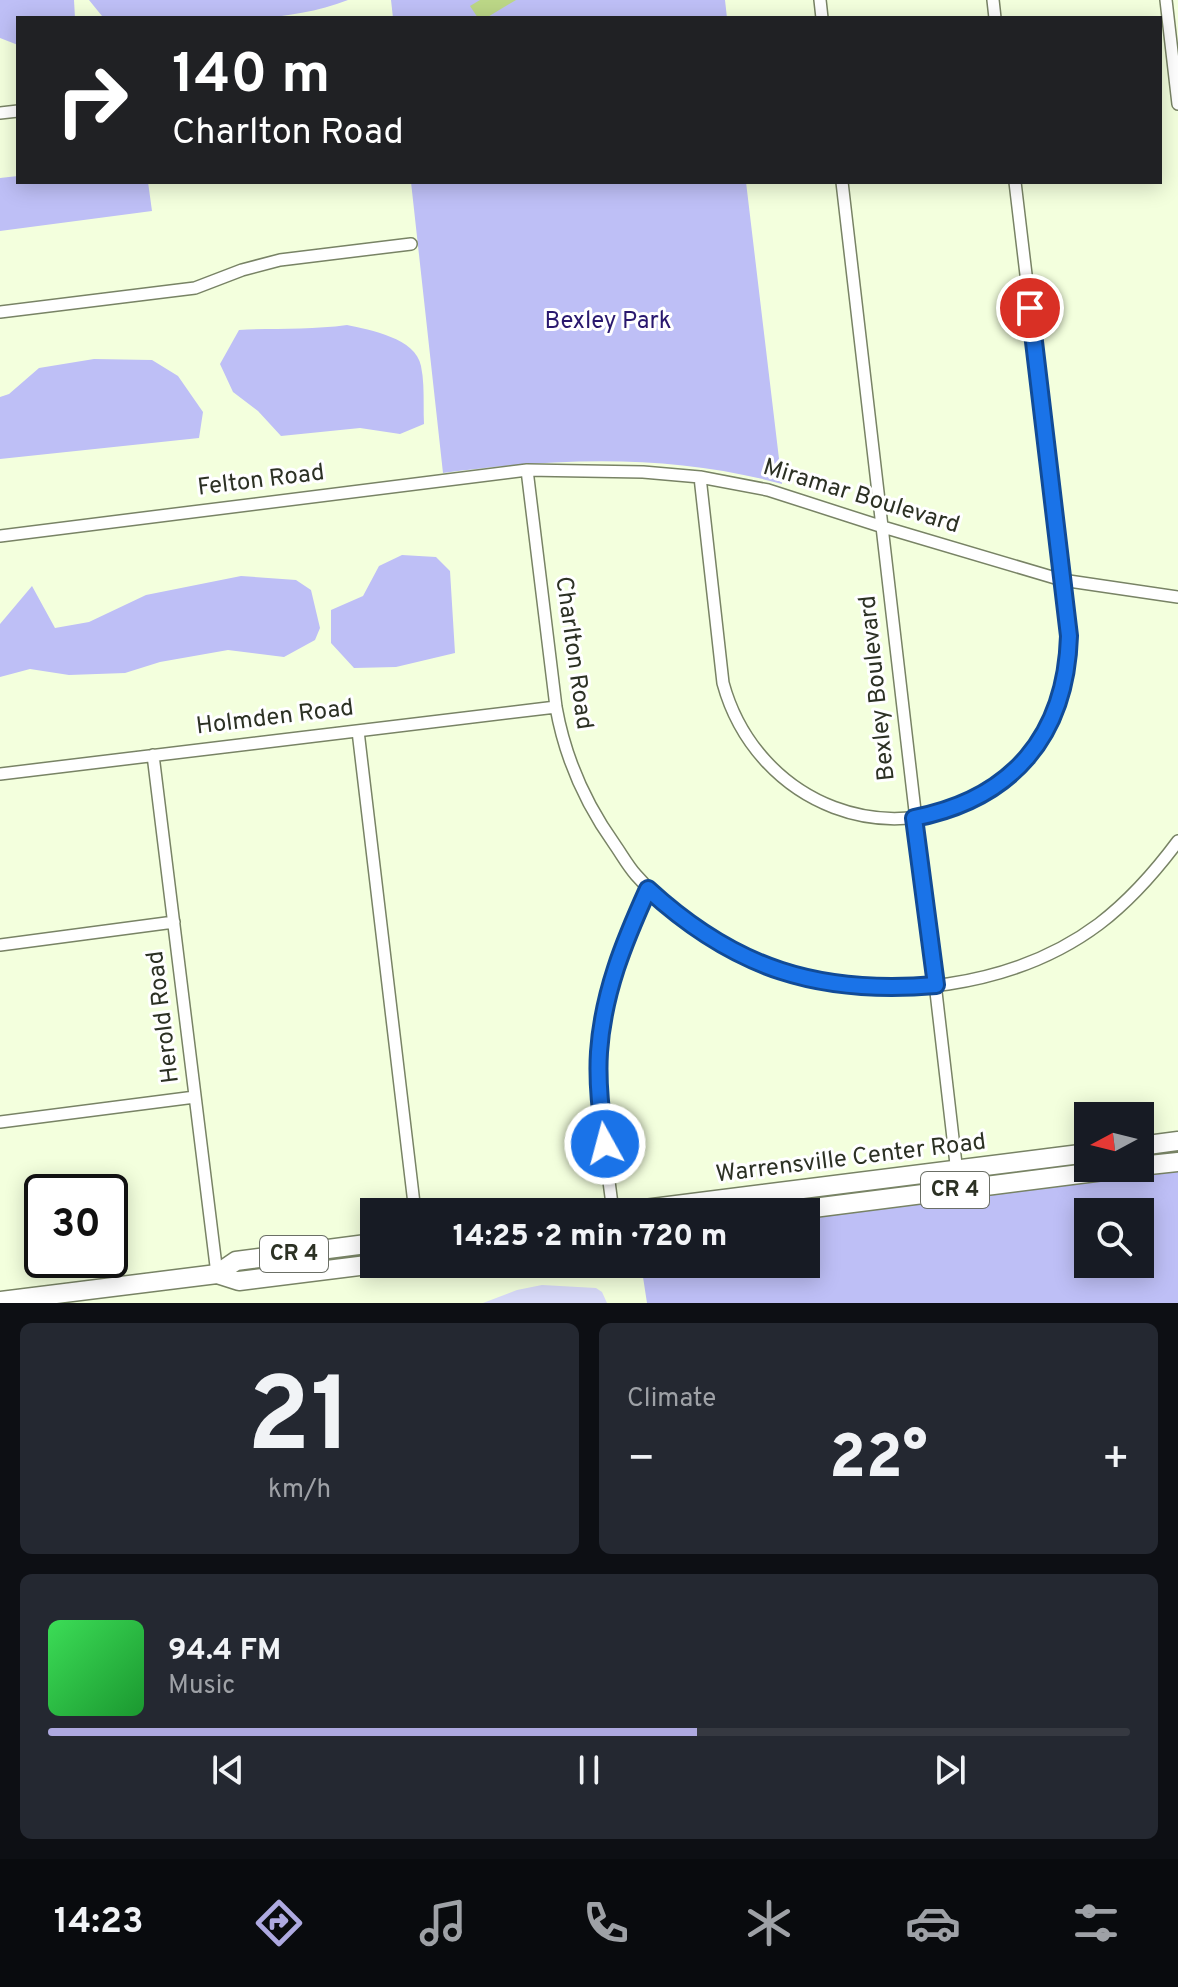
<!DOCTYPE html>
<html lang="en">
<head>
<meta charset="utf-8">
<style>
  :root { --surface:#171b24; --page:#242831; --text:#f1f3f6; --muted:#9ea1a6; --line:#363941; --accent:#aea9e0 }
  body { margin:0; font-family:Overpass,sans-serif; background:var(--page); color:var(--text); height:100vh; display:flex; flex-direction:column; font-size:30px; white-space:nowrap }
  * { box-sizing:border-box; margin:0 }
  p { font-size:26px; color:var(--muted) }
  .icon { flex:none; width:44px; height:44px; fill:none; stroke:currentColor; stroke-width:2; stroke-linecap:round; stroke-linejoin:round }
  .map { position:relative; height:1303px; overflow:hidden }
  .panel { display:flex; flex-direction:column; gap:20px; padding:20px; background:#0d0f14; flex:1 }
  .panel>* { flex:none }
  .guide { position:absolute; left:16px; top:16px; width:1146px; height:168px; border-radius:0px; box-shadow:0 4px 20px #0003; background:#202124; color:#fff; overflow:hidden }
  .needle { width:52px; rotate:263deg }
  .fabs { position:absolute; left:1074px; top:1102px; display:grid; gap:16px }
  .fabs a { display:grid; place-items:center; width:80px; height:80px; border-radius:0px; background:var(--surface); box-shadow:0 4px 20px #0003; font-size:40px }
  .speed { position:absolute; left:24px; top:1174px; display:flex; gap:16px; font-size:40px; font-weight:700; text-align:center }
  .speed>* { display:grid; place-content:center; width:104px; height:104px; border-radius:50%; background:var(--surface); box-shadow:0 4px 20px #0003; line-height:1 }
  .speed .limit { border:4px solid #111; border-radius:12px; background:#fff; color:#111 }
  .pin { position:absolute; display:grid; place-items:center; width:68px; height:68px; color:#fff; margin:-34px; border:4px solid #fff; border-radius:50%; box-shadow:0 2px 8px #0007 }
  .me { position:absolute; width:88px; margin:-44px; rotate:353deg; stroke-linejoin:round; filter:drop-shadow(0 0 6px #0008) }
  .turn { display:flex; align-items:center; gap:28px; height:168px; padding:0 24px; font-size:36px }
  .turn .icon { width:104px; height:104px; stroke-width:2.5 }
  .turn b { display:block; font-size:56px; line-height:68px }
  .big { font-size:60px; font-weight:800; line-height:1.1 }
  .panel .card { flex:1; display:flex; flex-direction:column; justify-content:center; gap:12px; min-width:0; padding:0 28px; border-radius:12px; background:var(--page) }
  .panel .dial { align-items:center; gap:0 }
  .dial b { font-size:104px; line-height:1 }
  .song { display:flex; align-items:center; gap:24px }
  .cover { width:96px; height:96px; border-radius:12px; background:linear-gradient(135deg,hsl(130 70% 55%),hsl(130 70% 35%)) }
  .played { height:8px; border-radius:4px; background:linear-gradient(90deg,var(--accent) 60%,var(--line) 60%) }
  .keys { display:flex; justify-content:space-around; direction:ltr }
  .heat { display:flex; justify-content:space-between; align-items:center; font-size:44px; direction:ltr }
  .panel .tiles { flex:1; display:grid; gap:20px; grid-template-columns:1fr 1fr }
  .card:last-child { grid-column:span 2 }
  .trip { position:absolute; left:360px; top:1198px; width:460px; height:80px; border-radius:0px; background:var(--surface); box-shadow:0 4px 20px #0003; font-weight:800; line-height:80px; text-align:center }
  .menu { display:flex; height:128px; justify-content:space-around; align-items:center; background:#090b0e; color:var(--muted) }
  .menu .icon { width:56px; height:56px }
  .menu .on { color:var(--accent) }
  .menu b { font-size:36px; color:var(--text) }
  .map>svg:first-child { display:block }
</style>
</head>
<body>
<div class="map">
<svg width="1178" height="1303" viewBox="0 0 1178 1303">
  <rect width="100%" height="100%" fill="#f3ffdd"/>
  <path fill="#bebff6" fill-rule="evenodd" d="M0,0H74L75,18H18V45L0,38Z
    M89,0H348C275,28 191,18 114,18L102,16Z
    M391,0H725L727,18H393Z
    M18,176V182H148L152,211L0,231V178Z
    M411,182H746L782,484C669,453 557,458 443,473Z
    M347,325C370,330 416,338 421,366C425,385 423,405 424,424L400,434L360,428L281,436L258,411L233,392L220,364L239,330C275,328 311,330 347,325Z
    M94,359L152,360L178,376L203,412L199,438L0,459V397L9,394L39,368Z
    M402,555L436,557L450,571L455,653L396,667L354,668L331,643V610L363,596L379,566Z
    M241,576L296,580L311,590L320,628L315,640L284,657L228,650L160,662L125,673L69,675L30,669L0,677V624L32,586L55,628L89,622L146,595Z
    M1178,1162V1303H647L641,1264H806V1212ZM1088,1212H1140V1264H1088Z"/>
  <path fill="#d8daf9" d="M542,1285L596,1288L602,1292L607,1303H483L517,1290Z"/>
  <path fill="#bcd787" d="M480,0H516L486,18H478L470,6Z"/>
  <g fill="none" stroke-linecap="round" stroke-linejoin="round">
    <g stroke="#788365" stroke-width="14">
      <path id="minor" d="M820,0L822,18
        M993,0L995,18
        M1166,0L1178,104
        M0,113L18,111
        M842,182L959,1190
        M0,312L195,288L242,270L280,260L411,244
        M527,470L556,707C565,758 585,803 615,845C622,855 628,866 636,875C715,966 831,1000 948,984C1001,976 1055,957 1099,924C1129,901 1155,872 1178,841
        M700,477L723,683C756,804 894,860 998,784C1021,768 1041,746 1053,720C1064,693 1069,665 1069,636L1015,182
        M0,536L527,470L643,472L700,477L768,490L883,527L1062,580L1178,597
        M358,731L415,1212
        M153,755L217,1274
        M0,774L556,707
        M0,945L174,922
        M0,1122L195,1097
        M613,1212C602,1126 588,1047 616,962C625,937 637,913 648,889"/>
    </g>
    <g stroke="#788365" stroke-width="21">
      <path id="primary" d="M1140,1146L1178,1141
        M1140,1166L1178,1162
        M621,1212L1088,1153
        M782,1212L1127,1168
        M217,1274L236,1261L374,1243
        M0,1301L217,1274L239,1281L375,1264"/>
    </g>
    <use href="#minor" stroke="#fff" stroke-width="11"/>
    <use href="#primary" stroke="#fff" stroke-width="18"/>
  </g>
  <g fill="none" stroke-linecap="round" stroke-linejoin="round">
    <g stroke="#114b97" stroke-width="20">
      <path id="route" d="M605,1144C601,1114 597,1083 599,1052C603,993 624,942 648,889C735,969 819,995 936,985L914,818C1012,799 1066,736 1069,636L1030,308"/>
    </g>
    <use href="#route" stroke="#1a73e8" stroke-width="14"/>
  </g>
  <g text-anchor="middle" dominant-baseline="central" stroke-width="6" stroke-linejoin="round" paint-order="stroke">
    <g fill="#fff" stroke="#6b6f66" stroke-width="2">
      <rect x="921" y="1172" width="68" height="36" rx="6"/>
      <rect x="260" y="1236" width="68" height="36" rx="6"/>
    </g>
    <g font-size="22" font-weight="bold" fill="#2c3124">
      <text x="955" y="1190">CR 4</text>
      <text x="294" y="1254">CR 4</text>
    </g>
    <g font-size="24" fill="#29186e" stroke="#fff">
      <text x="608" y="322">Bexley Park</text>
    </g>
    <g font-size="24" fill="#2c3124" stroke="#fff">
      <text transform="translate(261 481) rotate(-7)">Felton Road</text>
      <text transform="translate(861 497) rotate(17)">Miramar Boulevard</text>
      <text transform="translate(573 653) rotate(82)">Charlton Road</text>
      <text transform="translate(878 688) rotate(-96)">Bexley Boulevard</text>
      <text transform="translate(275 718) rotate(-7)">Holmden Road</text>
      <text transform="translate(164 1017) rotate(-97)">Herold Road</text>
      <text transform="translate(851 1159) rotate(-7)">Warrensville Center Road</text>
    </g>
  </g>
</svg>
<div class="fabs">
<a><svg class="needle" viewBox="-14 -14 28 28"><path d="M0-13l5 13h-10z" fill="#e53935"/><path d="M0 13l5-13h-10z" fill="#9ea1a6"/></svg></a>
<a><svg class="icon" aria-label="search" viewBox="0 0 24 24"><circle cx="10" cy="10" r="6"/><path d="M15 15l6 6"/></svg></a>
</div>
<div class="speed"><div class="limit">30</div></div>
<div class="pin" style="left:1030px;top:308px;background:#d93025"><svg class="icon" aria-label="arrive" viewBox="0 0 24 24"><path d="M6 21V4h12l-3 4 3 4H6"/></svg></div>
<svg class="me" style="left:605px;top:1144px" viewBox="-20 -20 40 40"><circle r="17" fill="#1a73e8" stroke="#fff" stroke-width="3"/><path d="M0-11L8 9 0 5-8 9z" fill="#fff"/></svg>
<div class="trip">14:25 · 2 min · 720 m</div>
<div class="guide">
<div class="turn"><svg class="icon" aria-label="right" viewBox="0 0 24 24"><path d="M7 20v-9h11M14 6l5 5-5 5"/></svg><div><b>140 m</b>Charlton Road</div></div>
</div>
</div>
<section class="panel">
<div class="tiles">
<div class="card dial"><b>21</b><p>km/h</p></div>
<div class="card"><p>Climate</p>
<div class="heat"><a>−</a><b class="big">22°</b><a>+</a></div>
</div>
<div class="card">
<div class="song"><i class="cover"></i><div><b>94.4 FM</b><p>Music</p></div></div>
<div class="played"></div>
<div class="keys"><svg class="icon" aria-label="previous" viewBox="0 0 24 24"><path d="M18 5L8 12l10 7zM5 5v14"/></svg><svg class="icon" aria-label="pause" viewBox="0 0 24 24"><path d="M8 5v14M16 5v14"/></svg><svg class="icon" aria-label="next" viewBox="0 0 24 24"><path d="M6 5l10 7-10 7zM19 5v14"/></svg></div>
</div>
</div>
</section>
<nav class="menu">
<b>14:23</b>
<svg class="icon on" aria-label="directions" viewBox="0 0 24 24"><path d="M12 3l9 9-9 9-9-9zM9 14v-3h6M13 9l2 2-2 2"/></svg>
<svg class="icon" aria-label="music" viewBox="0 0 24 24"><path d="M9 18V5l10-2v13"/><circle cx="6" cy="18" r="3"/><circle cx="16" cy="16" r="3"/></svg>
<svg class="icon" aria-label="phone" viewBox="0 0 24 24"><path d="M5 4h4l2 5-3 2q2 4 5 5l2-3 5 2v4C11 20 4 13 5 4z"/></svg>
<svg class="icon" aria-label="climate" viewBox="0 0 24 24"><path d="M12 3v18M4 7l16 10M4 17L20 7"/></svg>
<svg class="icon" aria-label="car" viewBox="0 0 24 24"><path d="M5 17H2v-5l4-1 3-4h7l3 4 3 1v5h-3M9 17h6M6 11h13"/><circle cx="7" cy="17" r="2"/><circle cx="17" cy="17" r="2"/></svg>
<svg class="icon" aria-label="filters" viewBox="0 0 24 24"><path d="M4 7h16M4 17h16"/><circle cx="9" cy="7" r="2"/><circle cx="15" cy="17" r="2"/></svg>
</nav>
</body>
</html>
